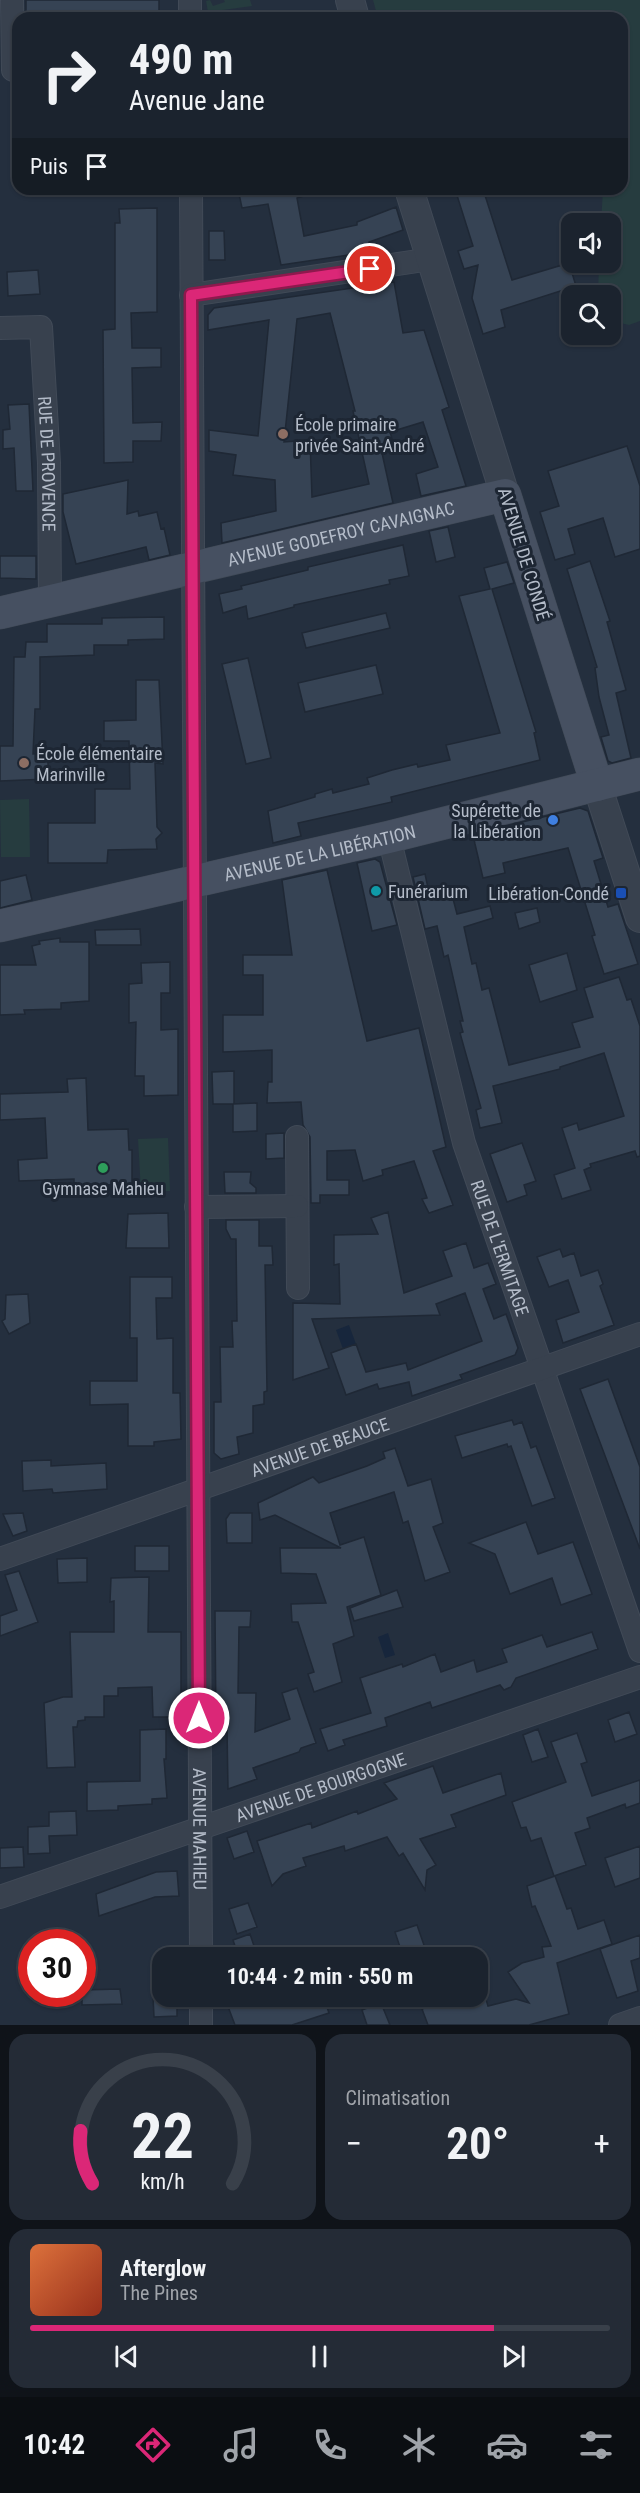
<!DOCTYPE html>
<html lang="fr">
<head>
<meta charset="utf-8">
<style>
  :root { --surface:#1b232e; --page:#242b36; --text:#f1f3f6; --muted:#a0a4aa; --line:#39404a; --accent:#db2777 }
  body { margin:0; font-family:"Roboto Condensed",sans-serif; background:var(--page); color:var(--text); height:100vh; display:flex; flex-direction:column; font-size:22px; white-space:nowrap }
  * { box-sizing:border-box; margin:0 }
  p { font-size:20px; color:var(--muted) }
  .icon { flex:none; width:33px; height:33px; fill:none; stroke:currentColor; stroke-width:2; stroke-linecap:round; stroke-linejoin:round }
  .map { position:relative; height:2025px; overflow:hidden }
  .panel { display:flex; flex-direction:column; gap:9px; padding:9px; background:#0f1319; flex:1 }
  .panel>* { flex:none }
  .hud { position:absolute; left:12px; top:12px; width:616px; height:183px; border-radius:18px; box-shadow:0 2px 4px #0004,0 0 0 2px var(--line); background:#1b232e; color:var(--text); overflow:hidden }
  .tools { position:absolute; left:561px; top:213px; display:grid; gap:12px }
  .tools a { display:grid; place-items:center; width:60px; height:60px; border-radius:12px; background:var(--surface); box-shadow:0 2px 4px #0004,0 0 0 2px var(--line); font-size:30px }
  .speed { position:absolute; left:18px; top:1929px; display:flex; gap:12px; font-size:30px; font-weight:700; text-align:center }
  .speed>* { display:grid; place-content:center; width:78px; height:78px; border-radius:50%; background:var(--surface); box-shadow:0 2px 4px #0004,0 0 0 2px var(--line); line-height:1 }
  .speed .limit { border:9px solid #d22; background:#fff; color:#111 }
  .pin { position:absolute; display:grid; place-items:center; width:51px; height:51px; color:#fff; margin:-26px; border:3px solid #fff; border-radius:50%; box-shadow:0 2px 6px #0007 }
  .me { position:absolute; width:66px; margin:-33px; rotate:0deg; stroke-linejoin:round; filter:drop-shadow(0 0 4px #0008) }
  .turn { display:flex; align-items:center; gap:21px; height:126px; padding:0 18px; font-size:27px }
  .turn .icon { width:78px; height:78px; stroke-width:2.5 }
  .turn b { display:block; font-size:42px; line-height:51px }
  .then { display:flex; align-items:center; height:57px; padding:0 18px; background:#0003; gap:12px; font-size:22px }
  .big { font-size:45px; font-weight:700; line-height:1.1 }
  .panel .widget { flex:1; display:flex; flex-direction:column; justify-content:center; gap:9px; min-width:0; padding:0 21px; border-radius:18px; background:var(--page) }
  .panel .dial { align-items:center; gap:0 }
  .dial svg { height:156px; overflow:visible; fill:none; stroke:var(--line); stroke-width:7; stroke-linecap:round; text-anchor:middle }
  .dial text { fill:var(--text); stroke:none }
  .song { display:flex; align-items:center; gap:18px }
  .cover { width:72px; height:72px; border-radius:9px; background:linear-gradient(135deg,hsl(20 70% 55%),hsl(10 70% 35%)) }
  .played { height:6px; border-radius:3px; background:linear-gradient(90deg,var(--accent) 80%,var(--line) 80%) }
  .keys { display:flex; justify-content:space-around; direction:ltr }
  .heat { display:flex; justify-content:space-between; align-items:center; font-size:33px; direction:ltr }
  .panel .tiles { flex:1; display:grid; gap:9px; grid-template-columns:1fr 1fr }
  .widget:last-child { grid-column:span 2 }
  .trip { position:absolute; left:152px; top:1947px; width:336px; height:60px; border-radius:18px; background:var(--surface); box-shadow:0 2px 4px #0004,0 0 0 2px var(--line); font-weight:700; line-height:60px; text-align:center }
  .dock { display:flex; height:96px; justify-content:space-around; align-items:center; background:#0b0e12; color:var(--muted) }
  .dock .icon { width:42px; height:42px }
  .dock .selected { color:var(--accent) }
  .dock b { font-size:27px; color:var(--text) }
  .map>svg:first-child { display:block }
</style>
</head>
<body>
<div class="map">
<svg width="640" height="2025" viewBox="0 0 640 2025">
  <rect width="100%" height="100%" fill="#242f3e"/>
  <path fill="#263c3f" d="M210,0L213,6L225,2L224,0H250L252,6L208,12L206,1Z
    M373,0H640V321L629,325L612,321L610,296L598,295L599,263L610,262V224L601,223L603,189H622V18H378Z
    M29,799L30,857H1L0,800Z
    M168,1138L170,1191L141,1192L138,1139Z"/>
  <path fill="#17263c" d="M349,1325L356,1344L343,1349L336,1330Z
    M388,1633L395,1655L385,1658L378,1637Z"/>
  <path fill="#364354" stroke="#1f2835" stroke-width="1.5" fill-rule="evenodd" d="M26,0H159V18H26Z
    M238,189H304V196L297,198L304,236L357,225V222L396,207L403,230L369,242V252L281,265L268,204L242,208Z
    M455,189H483L512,280L569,263L576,286L501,310L505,327L483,334L472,298L478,265L464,269L458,251L473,246Z
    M157,208V312L131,313L132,348H161V367L132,368L133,423L162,422L161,441H133V462L104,463L103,330L115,329V223H120L119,209Z
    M209,231H224L225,260H209Z
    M38,270L40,294L8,296L7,272Z
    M394,282L403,333L424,330L449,407L442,410L466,486L421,496L416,474L438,467L423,422L390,432L393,442L380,444L393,503L222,543L221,523L276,511L275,480L233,475L236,455L209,451V430L258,436L269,320L208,330V315L214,308ZM330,313L355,411H353L369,484L312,497L310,440L284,442L297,319Z
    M29,404L33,491H16L14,448L3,449V430L10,429L8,405Z
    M627,446L640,486V549L615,557L603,518L568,529L575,554L555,560L540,512L559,506L548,471Z
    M128,480L127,514L138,511L139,516L157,512L161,529L164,528L170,555L149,560L146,547L76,564L63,512V494Z
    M448,527L455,557L436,562L429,531Z
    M403,545L409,576L389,580L390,584L294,605V607L248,619L246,606L223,613L219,594L242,589L241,586L308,570V567Z
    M0,556H36V579L0,578Z
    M590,561L610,621L607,622L626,690L616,693L631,758L612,763L608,761L601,737L609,735L599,697L595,668L597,667L567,569Z
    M507,562L514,583L492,589L536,732L534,733L540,760L391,797L392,802L298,823L301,836L273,843L268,811L315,797V794L332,789L333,793L369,784L367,778L392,770L417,764L418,767L450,760L446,745L500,733L459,596L490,589L484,568Z
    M386,613L390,628L306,648L302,633Z
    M164,617V639L128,640V645H94V655L40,657V709H35L33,754L48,753V779L0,781V746H13L14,657H25L26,642H47V624H102V618Z
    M248,658L271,758L246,764L222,664Z
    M376,665L383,694L305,712L298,683Z
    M136,680H159L163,764L155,763L157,827L162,833L156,839L157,849L108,850L107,863H48V823H95V789H130L129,741H104V721L136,720Z
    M580,808L588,811L603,858L594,861L608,907L618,904L638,964L604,974L592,936L595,935L568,848L503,863L505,873L483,878L475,844L473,834Z
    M375,859L380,862L397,925L372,931L357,863Z
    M327,870L367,1041L419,1028L446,1147L433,1151L453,1205L429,1213L422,1199L427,1198L414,1161L382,1170L383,1175L363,1181L355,1150L327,1151V1180H349V1195H320V1203H311L310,1137L303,1125L301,1102L267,1103L268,1082H272V1050L223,1052V1015H263V975H243V955H292L282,880Z
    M425,874L430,897L451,891L457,914L490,906L493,918L464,927L472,964L476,963L482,990L489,988L509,1065L580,1047L572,1023L593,1017L584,988L619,977L627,1000L631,999L640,1026V1156L637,1157L635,1151L590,1164L591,1167L584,1170L591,1190L562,1199L554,1175L575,1168L562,1128L577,1123L579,1130L624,1116L604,1053L560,1067V1069L493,1086L502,1123L480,1128L476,1110L481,1108L460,1033L463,1032L460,1021H463L448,955L444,957L437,926L425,929L413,877Z
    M26,875L32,900L0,908V881Z
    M537,908L540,922L519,929L515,913Z
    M140,929L141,945H96L95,930Z
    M60,938V942H89V1001L61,1003V1009L24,1010L25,1014L0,1015V965H36L32,946L40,944L39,941Z
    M567,953L577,990L540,1002L529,965Z
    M170,962V993H161V1030L178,1029V1095L144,1096V1076H135L136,1022L129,1023V984L142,983L141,963Z
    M234,1071V1104H213L212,1072Z
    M86,1078L88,1130L128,1129L129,1150H132V1184L74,1186V1179L19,1181L18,1160L47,1158L45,1118L0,1120V1094L68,1092L67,1079Z
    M257,1103V1131L233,1132V1104Z
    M284,1133V1158L266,1159V1134Z
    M522,1143L536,1181L524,1185L527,1195L507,1202L490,1154Z
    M224,1172H251L250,1183L256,1188V1193H225Z
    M388,1212L404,1293L452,1276L443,1251L466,1243L474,1268L488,1263L496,1284L483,1289L494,1319L506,1314L518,1348L515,1355L460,1375L462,1379L412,1396L409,1382L379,1389L377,1384L346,1395L331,1353L356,1344L366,1372L406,1363L408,1370L482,1341L465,1293L436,1304L440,1315L312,1319L329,1368L293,1380V1303L340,1304L339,1264L334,1265V1235L378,1234L371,1218Z
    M168,1213L169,1248H126L128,1214Z
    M226,1220H259V1246H272L273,1265H265L267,1391L264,1392V1404L253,1406V1433L237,1437L239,1454L221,1459L214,1453V1402H221L220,1347H233L232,1321H237L236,1239H231L226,1229Z
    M560,1249L563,1257L574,1253L581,1276L598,1270L603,1284L600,1286L614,1325L563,1343L556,1320L579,1312L568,1280L549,1287L537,1257Z
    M130,1277H172V1298H156L157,1339L173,1338V1393H180L181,1439L154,1442V1446H128V1404L90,1405V1381H137V1338H130Z
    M28,1294L30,1323L9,1334L2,1321L5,1319L6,1295Z
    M608,1379L640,1467V1549L580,1389Z
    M512,1420L514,1425L522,1422L531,1448L536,1446L555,1498L532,1506L511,1446L508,1447L507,1444L462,1458L455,1436Z
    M395,1448L408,1486L431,1479L443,1523L433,1527L450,1572L425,1581L408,1521L403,1523L394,1492L330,1513L340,1545L364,1537L381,1595L347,1607L354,1636L333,1644L342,1682L314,1692L308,1674L314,1672L298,1622H292L291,1604L326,1603L316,1574L281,1573L280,1548H341L275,1515L260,1520L258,1503L313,1477L319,1483L367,1466L385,1458L383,1452Z
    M51,1460V1466L106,1463L107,1489L53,1493L52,1489L23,1491L22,1461Z
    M23,1513L27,1531L13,1536L3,1514Z
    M230,1513H252V1543H227L226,1519Z
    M526,1522L538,1554L573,1542L592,1594L561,1605L552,1578L510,1594L495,1554L469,1543Z
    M135,1546H169V1571H135Z
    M87,1558V1582L58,1583L57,1559Z
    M19,1571L38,1622L0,1636V1616L17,1610L5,1575Z
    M149,1577L148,1632H181V1717H153L152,1687L118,1688V1696H104V1717H85V1720L78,1721L77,1727H73L75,1767L47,1768L44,1703L63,1697H72L70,1632H114V1601L110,1602L111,1578Z
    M397,1590L403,1607L354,1621L350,1608Z
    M215,1611H251L250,1627H239L238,1693H256L255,1732L290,1719L282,1693L297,1688L316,1743L301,1748L299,1752L253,1768L257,1779L228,1789L227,1728H216Z
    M592,1632L598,1649L516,1678L511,1687L504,1690L500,1685L432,1708L430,1702L385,1718L387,1726L343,1740L345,1745L328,1751L320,1729L371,1713L360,1678L402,1664L403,1667L435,1654L441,1672L474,1660L477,1672L507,1662L502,1649L542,1635L547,1647Z
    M629,1712L637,1734L615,1742L608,1720Z
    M166,1729V1759H164L167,1798L152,1799V1804L118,1806V1810L87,1811V1782L140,1781V1730Z
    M538,1729L548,1757L532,1762L523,1735Z
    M577,1733L587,1762L581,1764L592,1796L640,1780V1803L626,1808L625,1804L587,1818L590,1828L575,1833L586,1865L554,1876L541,1838L531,1841L526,1827L521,1828L512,1802L566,1782L551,1742Z
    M433,1766L443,1793L501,1773L506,1795L451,1815L456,1827L420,1839L436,1865L427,1870L425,1890L403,1853L399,1856L387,1837L345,1851L344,1846L303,1858L306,1866L283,1874L272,1886L257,1841L311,1823L312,1828L357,1811L358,1814L397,1799L384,1783Z
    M76,1811L77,1835L49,1836L50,1853L28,1854V1827L49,1826V1812Z
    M247,1831L254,1852L234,1859L227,1838Z
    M640,1846V1878L615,1887L605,1858Z
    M23,1847L24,1867L0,1868V1848Z
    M177,1871L179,1896L155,1897L99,1916L96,1894L156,1872Z
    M555,1876L567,1909L571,1908L578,1929L604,1920L612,1944L557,1963L569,2014L529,2025H428L422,2009L458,1996H485L488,2006L516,1999L529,2003L508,1972L522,1963L544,1957L542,1947L551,1946L535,1906L532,1907L527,1886Z
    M248,1903L257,1927L237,1934L229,1909Z
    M417,1925L425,1948L403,1956L395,1932Z
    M250,1934L258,1958H239L233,1940Z
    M640,1935V1958L631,1961L638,1991L617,1998L600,1949Z
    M120,1989L122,2004L82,2005V1990Z
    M153,1996H177V2016L154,2017Z
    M224,1996H280L282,2004L303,1996H323L329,2013L292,2025H235Z
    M381,2003L390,2025H367L362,2010Z"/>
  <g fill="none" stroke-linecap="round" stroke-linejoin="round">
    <g stroke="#414a57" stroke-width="24">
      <g id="minor">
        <path d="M12,0L13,70"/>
        <path d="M190,0V18"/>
        <path id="s1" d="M191,189L201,1958"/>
        <path d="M191,295L431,259"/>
        <path id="s2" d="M0,328L41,327L49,463L50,602"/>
        <path id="s3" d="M389,837L464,1143L640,1651"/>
        <path d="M297,1137L298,1288"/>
        <path d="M196,1207L297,1206"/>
        <path id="s4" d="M0,1559L640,1334"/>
        <path id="s5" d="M0,1897L640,1677"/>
        <path d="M201,1996V2025"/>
        <path d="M620,2025L640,2018"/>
      </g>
    </g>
    <g stroke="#414a57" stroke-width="30">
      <path id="tertiary" d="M350,0L355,18
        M409,189L505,495
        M597,785L640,918"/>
    </g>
    <g stroke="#414a57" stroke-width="33">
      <g id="secondary">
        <path id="s6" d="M0,613L505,495L597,785"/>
        <path id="s7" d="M0,926L389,837L640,774"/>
      </g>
    </g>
    <use href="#minor" stroke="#38414e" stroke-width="22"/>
    <use href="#tertiary" stroke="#38414e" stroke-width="28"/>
    <use href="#secondary" stroke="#465061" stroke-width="32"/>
  </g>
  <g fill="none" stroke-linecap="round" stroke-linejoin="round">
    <g stroke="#8e194d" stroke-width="15">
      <path id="route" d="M199,1718L191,295L370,269"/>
    </g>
    <use href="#route" stroke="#db2777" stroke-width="10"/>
  </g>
  <g fill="#8d6e63" stroke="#1d2633" stroke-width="2">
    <circle cx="283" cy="434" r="6"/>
    <circle cx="24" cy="763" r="6"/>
  </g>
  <circle fill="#3f7fe0" stroke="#1d2633" stroke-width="2" cx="553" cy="820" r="6"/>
  <circle fill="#0f9aa8" stroke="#1d2633" stroke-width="2" cx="376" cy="891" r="6"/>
  <rect fill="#1a4fb4" stroke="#1d2633" stroke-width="2" x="615" y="887" width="12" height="12" rx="3"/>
  <circle fill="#2e9e5b" stroke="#1d2633" stroke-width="2" cx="103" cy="1168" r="6"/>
  <g text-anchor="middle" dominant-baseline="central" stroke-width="6" stroke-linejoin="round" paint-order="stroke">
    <g font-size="18" fill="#b4bcc9" stroke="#1d2633" text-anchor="start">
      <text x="295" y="424">École primaire<tspan x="295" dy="21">privée Saint-André</tspan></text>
      <text x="36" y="753">École élémentaire<tspan x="36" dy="21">Marinville</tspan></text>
      <text x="541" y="810" text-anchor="end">Supérette de<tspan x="541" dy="21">la Libération</tspan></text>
      <text x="388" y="891">Funérarium</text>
      <text x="609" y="893" text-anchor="end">Libération-Condé</text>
      <text x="103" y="1188" text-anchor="middle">Gymnase Mahieu</text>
    </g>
    <g font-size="18" fill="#b4bcc9" stroke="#1d2633">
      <text stroke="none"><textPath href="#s2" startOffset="178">RUE DE PROVENCE</textPath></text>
      <text stroke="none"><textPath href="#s6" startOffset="350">AVENUE GODEFROY CAVAIGNAC</textPath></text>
      <text transform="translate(524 554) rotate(73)">AVENUE DE CONDÉ</text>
      <text stroke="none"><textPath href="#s7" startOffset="328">AVENUE DE LA LIBÉRATION</textPath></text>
      <text stroke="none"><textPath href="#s3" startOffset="426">RUE DE L'ERMITAGE</textPath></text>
      <text stroke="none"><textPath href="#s4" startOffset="339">AVENUE DE BEAUCE</textPath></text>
      <text stroke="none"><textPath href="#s5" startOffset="339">AVENUE DE BOURGOGNE</textPath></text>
      <text stroke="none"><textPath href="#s1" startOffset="1640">AVENUE MAHIEU</textPath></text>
    </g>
  </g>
</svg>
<div class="tools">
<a><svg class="icon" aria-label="sound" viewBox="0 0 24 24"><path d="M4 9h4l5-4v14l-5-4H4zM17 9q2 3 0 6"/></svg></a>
<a><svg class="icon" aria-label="search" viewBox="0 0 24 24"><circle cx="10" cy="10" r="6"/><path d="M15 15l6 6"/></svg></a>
</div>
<div class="speed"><div class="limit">30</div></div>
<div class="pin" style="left:370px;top:269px;background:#d93025"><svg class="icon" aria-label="arrive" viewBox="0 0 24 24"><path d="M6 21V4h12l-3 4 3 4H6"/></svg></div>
<svg class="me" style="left:199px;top:1718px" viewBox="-20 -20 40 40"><circle r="17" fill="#db2777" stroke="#fff" stroke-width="3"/><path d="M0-11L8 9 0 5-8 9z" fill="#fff"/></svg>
<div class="trip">10:44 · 2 min · 550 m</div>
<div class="hud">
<div class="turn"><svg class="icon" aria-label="right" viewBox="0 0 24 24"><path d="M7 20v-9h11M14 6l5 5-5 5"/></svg><div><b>490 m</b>Avenue Jane</div></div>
<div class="then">Puis<svg class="icon" aria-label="arrive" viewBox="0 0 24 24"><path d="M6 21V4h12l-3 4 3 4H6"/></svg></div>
</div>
</div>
<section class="panel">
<div class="tiles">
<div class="widget dial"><svg viewBox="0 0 100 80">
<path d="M14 69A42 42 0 1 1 86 69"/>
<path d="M14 69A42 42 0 0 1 8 42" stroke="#db2777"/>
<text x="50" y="56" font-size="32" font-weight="700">22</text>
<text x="50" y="72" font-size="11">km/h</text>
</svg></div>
<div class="widget"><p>Climatisation</p>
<div class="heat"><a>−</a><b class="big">20°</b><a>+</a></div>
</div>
<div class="widget">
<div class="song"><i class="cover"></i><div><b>Afterglow</b><p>The Pines</p></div></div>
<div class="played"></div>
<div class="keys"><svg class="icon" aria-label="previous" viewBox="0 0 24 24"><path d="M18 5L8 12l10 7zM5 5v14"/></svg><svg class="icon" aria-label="pause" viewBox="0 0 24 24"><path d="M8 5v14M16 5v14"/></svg><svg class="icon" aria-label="next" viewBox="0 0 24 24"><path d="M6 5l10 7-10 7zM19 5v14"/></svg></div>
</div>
</div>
</section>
<nav class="dock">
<b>10:42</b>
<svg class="icon selected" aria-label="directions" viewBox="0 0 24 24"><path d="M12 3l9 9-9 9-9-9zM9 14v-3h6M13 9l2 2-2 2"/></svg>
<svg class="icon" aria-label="music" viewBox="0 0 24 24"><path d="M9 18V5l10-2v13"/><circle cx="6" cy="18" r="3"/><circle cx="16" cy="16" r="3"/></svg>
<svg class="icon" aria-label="phone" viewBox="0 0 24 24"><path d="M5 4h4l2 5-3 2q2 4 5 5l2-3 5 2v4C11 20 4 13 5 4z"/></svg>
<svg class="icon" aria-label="climate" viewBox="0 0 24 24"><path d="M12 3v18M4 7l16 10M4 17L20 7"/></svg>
<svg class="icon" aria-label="car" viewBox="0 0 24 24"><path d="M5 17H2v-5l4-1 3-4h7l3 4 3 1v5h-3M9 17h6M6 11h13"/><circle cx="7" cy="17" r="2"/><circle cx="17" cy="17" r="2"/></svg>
<svg class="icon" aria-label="filters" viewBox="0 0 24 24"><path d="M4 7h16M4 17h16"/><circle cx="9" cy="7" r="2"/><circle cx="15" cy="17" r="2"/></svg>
</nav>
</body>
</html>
